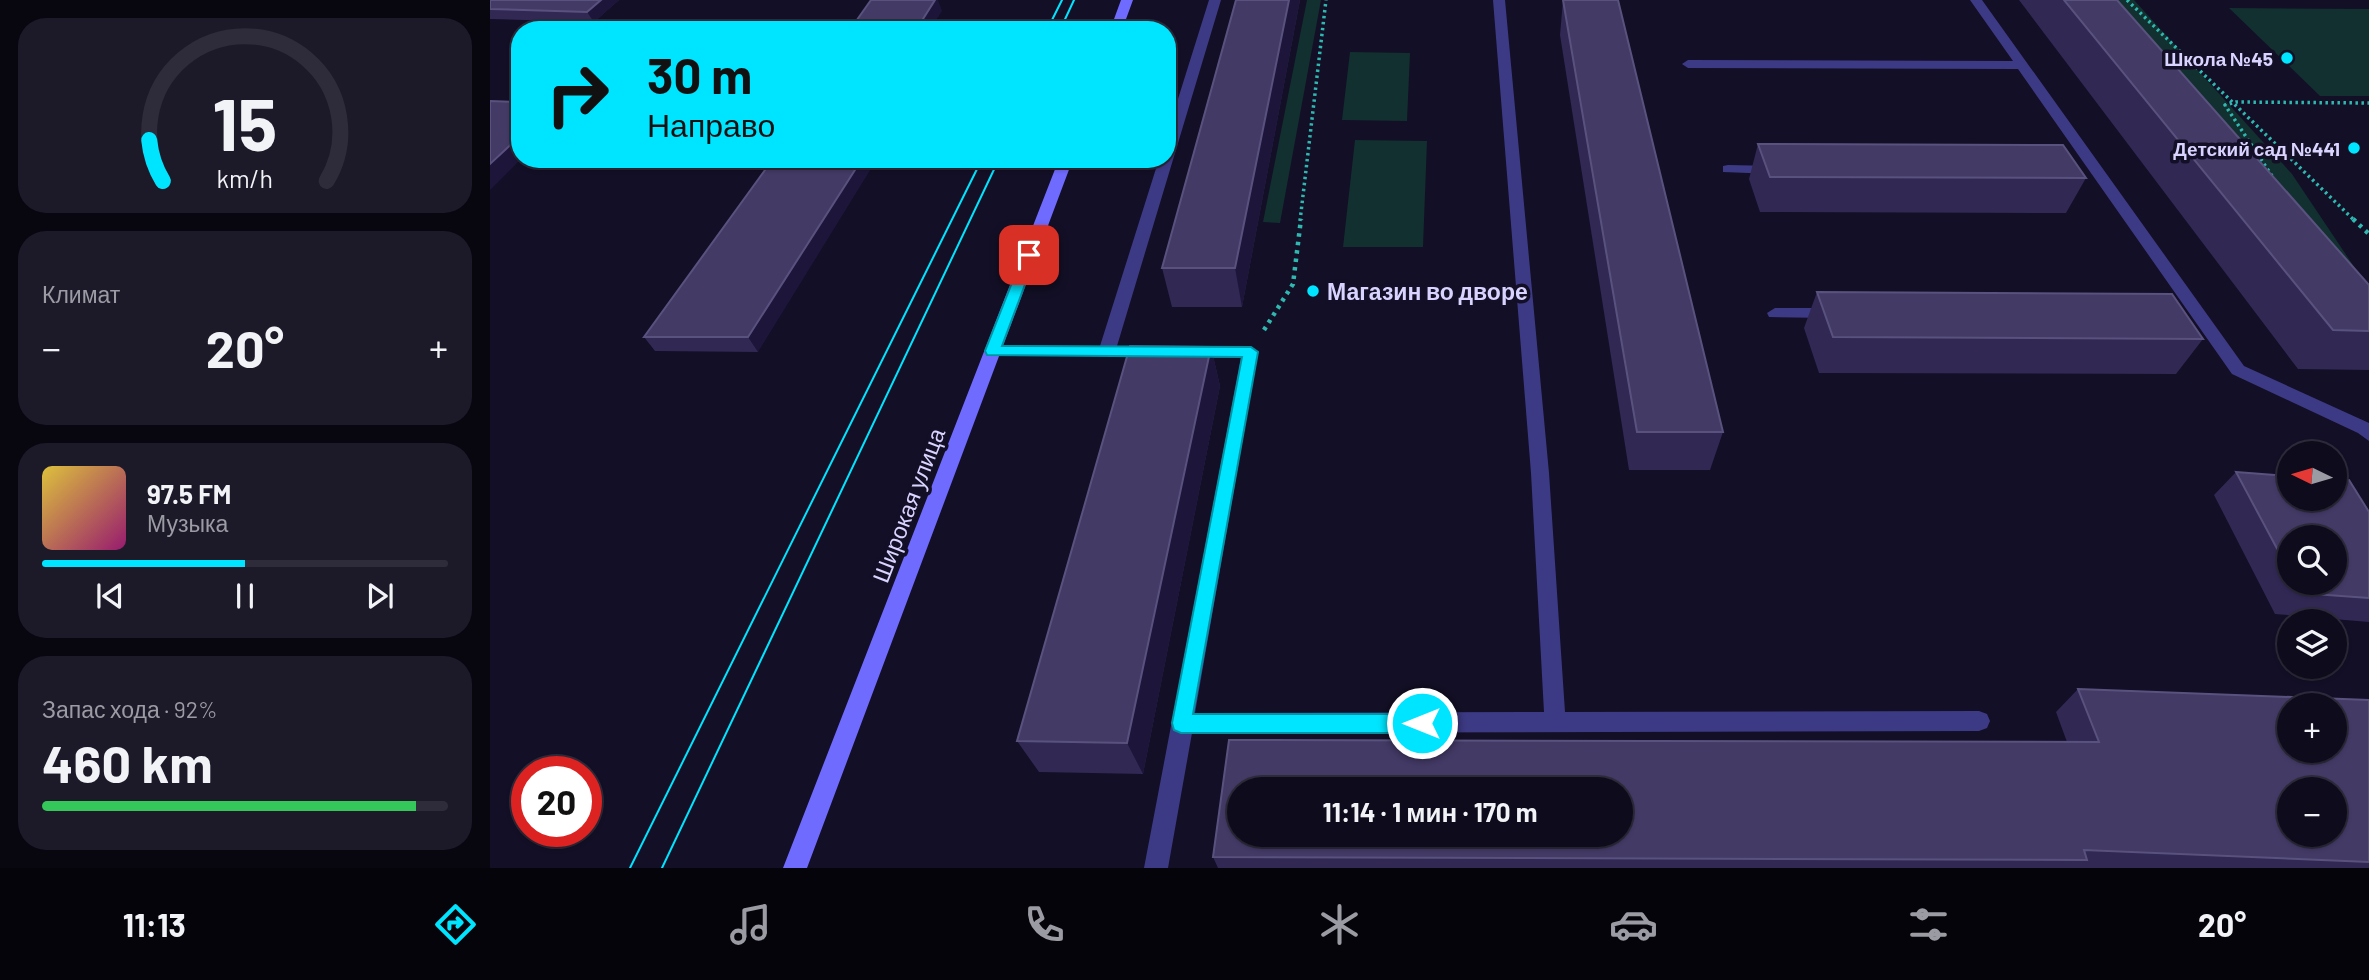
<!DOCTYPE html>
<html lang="ru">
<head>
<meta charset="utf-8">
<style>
  :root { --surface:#0e0b1c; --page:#1c1929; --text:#f1f3f6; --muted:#9b9ba3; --line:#2e2b3b; --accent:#00e5ff }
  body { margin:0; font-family:Barlow,sans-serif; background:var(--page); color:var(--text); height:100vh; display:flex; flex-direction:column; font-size:26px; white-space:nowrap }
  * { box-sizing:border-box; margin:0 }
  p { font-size:23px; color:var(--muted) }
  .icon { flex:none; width:38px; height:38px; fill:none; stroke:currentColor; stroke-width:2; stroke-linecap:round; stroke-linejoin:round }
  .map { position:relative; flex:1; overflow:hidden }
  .details { display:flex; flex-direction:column; gap:18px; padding:18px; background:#08060f; width:490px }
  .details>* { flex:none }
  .hud { position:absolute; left:21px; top:21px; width:665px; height:147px; border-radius:28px; box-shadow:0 2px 5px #0004,0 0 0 2px var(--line); background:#00e5ff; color:#111; overflow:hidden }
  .needle { width:46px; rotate:275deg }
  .controls { position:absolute; left:1787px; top:441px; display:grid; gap:14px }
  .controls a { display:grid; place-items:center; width:70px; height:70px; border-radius:50%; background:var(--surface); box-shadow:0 2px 5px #0004,0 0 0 2px var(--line); font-size:35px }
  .speed { position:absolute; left:21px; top:756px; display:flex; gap:14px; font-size:35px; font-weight:700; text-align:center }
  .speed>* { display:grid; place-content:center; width:91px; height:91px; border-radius:50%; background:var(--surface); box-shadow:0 2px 5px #0004,0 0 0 2px var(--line); line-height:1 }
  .speed .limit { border:10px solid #d22; background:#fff; color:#111 }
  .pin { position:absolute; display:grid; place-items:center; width:60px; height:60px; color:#fff; margin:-30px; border-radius:14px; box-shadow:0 4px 10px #0006 }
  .me { position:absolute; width:77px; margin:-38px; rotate:270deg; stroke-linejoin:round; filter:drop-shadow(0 0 5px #0008) }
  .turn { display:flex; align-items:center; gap:24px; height:147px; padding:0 21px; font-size:32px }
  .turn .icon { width:91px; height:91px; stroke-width:2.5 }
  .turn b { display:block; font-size:49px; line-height:60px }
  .big { font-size:52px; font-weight:700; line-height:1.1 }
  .details .tile { flex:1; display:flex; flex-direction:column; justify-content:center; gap:10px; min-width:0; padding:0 24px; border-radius:28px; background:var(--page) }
  .details .dial { align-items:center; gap:0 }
  .dial svg { height:182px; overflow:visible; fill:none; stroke:var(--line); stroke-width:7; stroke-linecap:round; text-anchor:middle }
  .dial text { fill:var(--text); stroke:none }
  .song { display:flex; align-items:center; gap:21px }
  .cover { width:84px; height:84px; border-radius:10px; background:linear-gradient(135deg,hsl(50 70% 55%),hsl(320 70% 35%)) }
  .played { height:7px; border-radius:4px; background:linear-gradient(90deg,var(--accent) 50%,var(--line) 50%) }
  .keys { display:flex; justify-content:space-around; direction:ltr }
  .heat { display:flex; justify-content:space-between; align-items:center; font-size:38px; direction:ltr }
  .charge { height:10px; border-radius:5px; background:linear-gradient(90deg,#34c759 92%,var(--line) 0) }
  .trip { position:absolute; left:737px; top:777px; width:406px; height:70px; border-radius:35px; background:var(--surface); box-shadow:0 2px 5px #0004,0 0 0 2px var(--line); font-weight:700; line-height:70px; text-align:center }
  .tab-bar { display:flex; height:112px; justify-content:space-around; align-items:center; background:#06040b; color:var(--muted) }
  .tab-bar .icon { width:49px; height:49px }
  .tab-bar .on { color:var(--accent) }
  .tab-bar b { font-size:32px; color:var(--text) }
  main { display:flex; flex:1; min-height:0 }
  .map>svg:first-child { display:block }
</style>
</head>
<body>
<main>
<section class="details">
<div class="tile dial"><svg viewBox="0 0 100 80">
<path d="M14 69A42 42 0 1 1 86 69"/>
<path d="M14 69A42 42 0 0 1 8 51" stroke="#00e5ff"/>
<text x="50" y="56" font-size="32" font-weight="700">15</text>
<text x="50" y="72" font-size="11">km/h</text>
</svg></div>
<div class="tile"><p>Климат</p>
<div class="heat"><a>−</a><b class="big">20°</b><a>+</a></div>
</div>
<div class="tile">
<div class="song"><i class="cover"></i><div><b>97.5 FM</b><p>Музыка</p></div></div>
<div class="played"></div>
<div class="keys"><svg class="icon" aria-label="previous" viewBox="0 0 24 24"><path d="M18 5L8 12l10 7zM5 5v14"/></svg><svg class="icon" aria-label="pause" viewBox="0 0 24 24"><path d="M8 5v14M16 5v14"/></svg><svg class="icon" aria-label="next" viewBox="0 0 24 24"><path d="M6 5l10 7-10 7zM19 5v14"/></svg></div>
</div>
<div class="tile"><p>Запас хода · 92%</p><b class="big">460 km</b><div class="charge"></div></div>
</section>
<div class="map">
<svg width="1879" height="868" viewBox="0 0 1879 868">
  <rect width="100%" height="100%" fill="#130f26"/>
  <path fill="#12302f" d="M817,0H831L790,223L773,222Z
    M1590,0H1644L1802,174L1879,289Z
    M1739,8L1879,9V96H1830Z
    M860,52L920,53L917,121L852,120Z
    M865,140L937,141L933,247H853Z"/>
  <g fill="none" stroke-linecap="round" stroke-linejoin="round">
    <path stroke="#2fb8b0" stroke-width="3.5" stroke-dasharray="2.5 3.5" stroke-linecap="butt" d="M1637,0L1865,221
      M1782,176L1735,105L1746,102L1879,103
      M810,221L836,0"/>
    <path stroke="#2fb8b0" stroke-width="4.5" stroke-dasharray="3.5 5" stroke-linecap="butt" d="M1863,219L1879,234
      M774,330L803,284L811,219"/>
    <path fill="#3d3a85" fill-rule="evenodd" d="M719,0H731L627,346L666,348L668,352L666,356L497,355L495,351L497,347L503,345L610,346L669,159H677V134Z
      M1003,0H1015L1059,473L1075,712L1489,711L1497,714L1500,721L1497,728L1489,731L702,733L678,868H654L751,358H699L693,356L691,352L693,348L760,346L768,352L705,713L1054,712L1041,473Z
      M1480,0H1492L1754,366L1879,423V441L1868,433L1742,374L1528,69L1198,68L1192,64L1198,60L1523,61Z
      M1238,165L1284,166L1291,170L1284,174L1233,172V166Z
      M1285,308H1341L1349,313L1341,318L1279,317L1277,313Z"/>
    <path fill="#6f6bff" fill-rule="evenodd" d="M631,0H643L632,30H620Z
      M569,159H583L317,868H293Z"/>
    <path stroke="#00e5ff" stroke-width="2" d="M557,30L572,0
      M570,30L584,0
      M140,868L492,159
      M172,868L509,159"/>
  </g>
  <path fill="#312854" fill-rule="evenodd" d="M0,0H129L104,22L0,19Z
    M746,0H810L752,307H682L672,268Z
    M1073,0L1233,432L1220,470H1139L1070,35Z
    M1529,0H1627L1879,285V370L1808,369Z
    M1268,144L1596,178L1576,213L1270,212L1259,179Z
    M283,159L268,352L165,351L154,337Z
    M1327,292L1713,339L1686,374L1329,373L1314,328Z
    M721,347L730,386L653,774L549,772L527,741Z
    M1746,472L1879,512V622L1785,614L1724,495ZM1799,537L1844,583H1799Z
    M1588,689L1879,700V868H728L723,857L1577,742L1566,712Z"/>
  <path fill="#1d163a" d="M111,0H129L104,22L97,12Z
    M445,0H448L452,11L440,30H426Z
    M799,0H810L752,307L745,268Z
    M30,136V159H31L0,190V164Z
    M372,159H387L268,352L258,337Z
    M721,347L730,386L653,774L637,743Z"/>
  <path fill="#433a66" stroke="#5a527e" stroke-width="2" fill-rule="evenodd" d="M0,0H111L97,12L0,9Z
    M381,0H445L426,30H175L186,20L364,24Z
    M746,0H799L745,268H672Z
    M1073,0H1128L1233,432H1147Z
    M1574,0H1627L1879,285V331L1843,330Z
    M30,96V136L0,164V101L24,102Z
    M1268,144L1573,145L1596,178L1280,177Z
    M283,159H372L258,337H154Z
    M1327,292L1682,294L1713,339L1343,337Z
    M640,346L721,347L637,743L527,741Z
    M1746,472L1799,476V499H1844V479L1859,480L1879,512V598L1810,593L1805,583H1844V537H1799V571Z
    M1588,689L1879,700V862L1594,850L1597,860L723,857L739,740L1609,742ZM1799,705H1844V751H1799ZM749,789H1130V835H749ZM1799,789H1844V835H1799Z"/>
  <path fill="#00e5ff" stroke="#0095a6" stroke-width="2" d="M539,251L546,255L512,346L761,347L768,352L703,714H932L939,717L941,723L939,730L932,733H691L684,730L682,723L752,357L497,355L495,351L533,255Z"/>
  <g fill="#00e5ff" stroke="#130f26" stroke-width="2.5">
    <circle cx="1797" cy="58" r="7"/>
    <circle cx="1864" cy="148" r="7"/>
    <circle cx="823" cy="291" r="7"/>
  </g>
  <g text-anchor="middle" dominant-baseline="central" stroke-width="7" stroke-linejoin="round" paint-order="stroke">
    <g font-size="19" font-weight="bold" fill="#d9d4ff" stroke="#130f26" text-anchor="end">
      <text x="1783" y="58">Школа №45</text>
      <text x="1850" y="148">Детский сад №441</text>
    </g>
    <g font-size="23" font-weight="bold" fill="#d9d4ff" stroke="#130f26" text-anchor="start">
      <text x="837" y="291">Магазин во дворе</text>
    </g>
    <g font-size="23" fill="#d9d4ff" stroke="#130f26">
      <text transform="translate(418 505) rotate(-69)">Широкая улица</text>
    </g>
  </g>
</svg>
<div class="controls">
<a><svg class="needle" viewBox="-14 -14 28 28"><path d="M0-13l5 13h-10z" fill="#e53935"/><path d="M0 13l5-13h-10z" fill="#9b9ba3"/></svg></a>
<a><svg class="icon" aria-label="search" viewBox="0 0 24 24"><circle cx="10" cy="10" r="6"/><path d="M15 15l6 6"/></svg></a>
<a><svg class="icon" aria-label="layers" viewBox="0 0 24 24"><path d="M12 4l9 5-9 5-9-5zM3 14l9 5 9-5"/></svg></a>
<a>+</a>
<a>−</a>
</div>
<div class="speed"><div class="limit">20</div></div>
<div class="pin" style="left:539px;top:255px;background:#d93025"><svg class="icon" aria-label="arrive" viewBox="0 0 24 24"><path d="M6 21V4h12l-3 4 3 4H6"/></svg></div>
<svg class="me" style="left:932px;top:723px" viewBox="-20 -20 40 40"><circle r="17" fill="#00e5ff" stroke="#fff" stroke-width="3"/><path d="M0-11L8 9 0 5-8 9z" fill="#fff"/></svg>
<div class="trip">11:14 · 1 мин · 170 m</div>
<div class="hud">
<div class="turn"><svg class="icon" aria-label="right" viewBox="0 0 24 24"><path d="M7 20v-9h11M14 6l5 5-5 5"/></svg><div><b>30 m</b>Направо</div></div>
</div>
</div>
</main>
<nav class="tab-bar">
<b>11:13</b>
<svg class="icon on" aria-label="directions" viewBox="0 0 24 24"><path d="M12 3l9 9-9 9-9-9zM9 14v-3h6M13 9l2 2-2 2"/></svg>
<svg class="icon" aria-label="music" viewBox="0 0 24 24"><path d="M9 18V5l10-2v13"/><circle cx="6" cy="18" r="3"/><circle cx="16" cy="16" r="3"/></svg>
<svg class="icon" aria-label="phone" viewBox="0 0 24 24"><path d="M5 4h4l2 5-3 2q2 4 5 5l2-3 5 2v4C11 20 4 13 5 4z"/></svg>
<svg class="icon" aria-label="climate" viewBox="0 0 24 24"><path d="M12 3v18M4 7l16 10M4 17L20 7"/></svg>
<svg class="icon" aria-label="car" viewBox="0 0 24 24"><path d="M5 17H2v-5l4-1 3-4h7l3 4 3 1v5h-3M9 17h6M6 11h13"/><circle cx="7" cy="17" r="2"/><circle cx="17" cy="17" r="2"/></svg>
<svg class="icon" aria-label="filters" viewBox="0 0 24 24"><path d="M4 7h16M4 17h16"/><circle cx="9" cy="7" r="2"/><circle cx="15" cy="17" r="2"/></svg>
<b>20°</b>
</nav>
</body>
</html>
